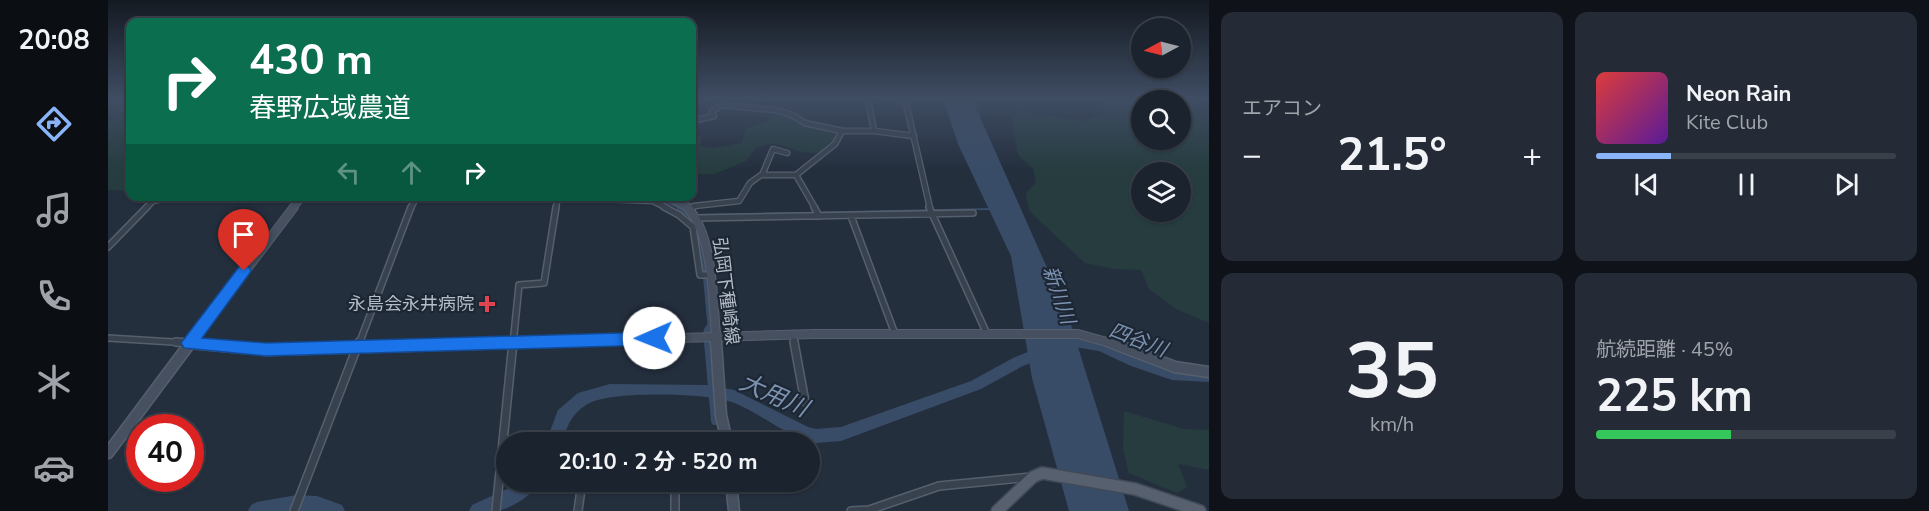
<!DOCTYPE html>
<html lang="ja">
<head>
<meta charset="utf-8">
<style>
  :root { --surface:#1b232e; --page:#242b36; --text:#f1f3f6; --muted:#a0a4aa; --line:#39404a; --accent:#8ab4f8 }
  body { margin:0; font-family:"Nunito Sans","Noto Sans JP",sans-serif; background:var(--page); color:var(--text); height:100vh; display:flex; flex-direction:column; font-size:22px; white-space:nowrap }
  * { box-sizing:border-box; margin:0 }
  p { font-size:20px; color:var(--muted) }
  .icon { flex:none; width:33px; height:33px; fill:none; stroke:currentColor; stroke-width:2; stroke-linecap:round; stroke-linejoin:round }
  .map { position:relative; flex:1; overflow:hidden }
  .drawer { display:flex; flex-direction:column; gap:12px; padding:12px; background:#0f1319; width:720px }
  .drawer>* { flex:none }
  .guide { position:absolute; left:18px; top:18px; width:570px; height:183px; border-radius:12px; box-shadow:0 2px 4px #0004,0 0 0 2px var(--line); background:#0b6e4f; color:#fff; overflow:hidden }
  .needle { width:39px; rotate:263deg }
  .buttons { position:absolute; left:1023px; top:18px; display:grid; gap:12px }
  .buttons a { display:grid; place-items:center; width:60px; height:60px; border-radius:50%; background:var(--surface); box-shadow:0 2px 4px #0004,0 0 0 2px var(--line); font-size:30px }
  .speed { position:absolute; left:18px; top:414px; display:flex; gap:12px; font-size:30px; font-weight:700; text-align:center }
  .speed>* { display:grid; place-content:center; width:78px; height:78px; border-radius:50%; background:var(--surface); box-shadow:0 2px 4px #0004,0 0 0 2px var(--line); line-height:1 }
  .speed .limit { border:9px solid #d22; background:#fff; color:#111 }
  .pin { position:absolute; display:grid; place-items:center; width:51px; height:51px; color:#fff; margin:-62px -26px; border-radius:50% 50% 50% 0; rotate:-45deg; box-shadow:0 0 6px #0007 }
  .pin .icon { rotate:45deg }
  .me { position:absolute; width:66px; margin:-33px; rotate:269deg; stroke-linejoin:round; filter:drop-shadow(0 0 4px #0008) }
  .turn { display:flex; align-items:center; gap:21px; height:126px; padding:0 24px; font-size:27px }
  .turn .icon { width:78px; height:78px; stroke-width:2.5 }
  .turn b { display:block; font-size:42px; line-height:51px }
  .lanes { display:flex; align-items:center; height:57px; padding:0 24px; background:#0003; justify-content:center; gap:30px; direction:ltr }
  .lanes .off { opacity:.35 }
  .big { font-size:45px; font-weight:700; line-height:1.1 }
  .drawer .widget { flex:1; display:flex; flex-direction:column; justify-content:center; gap:9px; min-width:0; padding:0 21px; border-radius:12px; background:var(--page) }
  .drawer .dial { align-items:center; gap:0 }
  .dial b { font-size:78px; line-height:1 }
  .song { display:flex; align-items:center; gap:18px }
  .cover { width:72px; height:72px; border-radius:9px; background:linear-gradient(135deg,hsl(0 70% 55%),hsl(270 70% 35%)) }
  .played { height:6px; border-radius:3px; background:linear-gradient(90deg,var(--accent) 25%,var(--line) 25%) }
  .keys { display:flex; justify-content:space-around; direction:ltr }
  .heat { display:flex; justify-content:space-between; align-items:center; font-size:33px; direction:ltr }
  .charge { height:9px; border-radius:4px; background:linear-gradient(90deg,#34c759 45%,var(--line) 0) }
  .drawer .tiles { flex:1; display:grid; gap:12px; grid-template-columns:repeat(2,1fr) }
  .trip { position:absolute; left:388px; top:432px; width:324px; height:60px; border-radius:30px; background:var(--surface); box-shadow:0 2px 4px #0004,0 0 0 2px var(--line); font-weight:700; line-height:60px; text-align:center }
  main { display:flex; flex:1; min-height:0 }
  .tabs { display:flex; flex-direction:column; width:108px; justify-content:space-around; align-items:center; background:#0b0e12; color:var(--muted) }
  .tabs .icon { width:42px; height:42px }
  .tabs .on { color:var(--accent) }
  .tabs b { font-size:27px; color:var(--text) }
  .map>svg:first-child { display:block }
</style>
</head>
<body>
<main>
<nav class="tabs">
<b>20:08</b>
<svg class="icon on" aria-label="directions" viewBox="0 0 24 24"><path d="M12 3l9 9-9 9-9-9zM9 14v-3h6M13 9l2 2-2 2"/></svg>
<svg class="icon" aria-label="music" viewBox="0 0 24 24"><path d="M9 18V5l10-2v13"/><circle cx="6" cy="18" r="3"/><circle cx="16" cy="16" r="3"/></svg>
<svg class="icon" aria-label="phone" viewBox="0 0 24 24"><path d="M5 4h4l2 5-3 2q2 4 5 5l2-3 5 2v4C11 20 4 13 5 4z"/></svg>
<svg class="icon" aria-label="climate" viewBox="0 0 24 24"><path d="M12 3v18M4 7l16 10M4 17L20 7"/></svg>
<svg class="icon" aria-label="car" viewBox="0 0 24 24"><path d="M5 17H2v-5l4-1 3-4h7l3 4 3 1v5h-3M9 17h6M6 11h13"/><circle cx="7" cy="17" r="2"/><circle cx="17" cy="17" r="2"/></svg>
</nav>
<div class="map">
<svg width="1101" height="511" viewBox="0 0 1101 511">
  <rect width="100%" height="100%" fill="#242f3e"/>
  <path fill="#263c3f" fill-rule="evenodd" d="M0,99H22V138L16,145L22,144V191L0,190V121L5,117L0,114Z
    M985,99H1079L1101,109V323L1068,309L1041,289L1033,270L1006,269L977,263L921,211L918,193L928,182L925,169L910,155L904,120L911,111L976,121L994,113L995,104ZM1072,100V140H1034V100ZM1072,172V212H1034V172Z
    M668,112L685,117L693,123L733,133C731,138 728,140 724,144C701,164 688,145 664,144C659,144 654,146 649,147L638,161L606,174H584V130L594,137L592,146L605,148L633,143L638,128L659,122L661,116Z
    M1016,411L1076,429L1101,430V470L1070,464L1079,487L1069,493L1021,473L1015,449Z"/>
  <path fill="#394c67" d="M835,99H864L960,315L1021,511H961L924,378L903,256L850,144Z"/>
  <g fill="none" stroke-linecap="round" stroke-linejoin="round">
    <path stroke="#394c67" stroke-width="2" d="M589,215L883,209"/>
    <path stroke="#394c67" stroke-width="5" d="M549,196L574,208"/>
    <path stroke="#394c67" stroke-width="7" d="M572,207L584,216
      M592,237L597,261L603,325L599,331L600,344"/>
    <path stroke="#394c67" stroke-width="8" d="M600,342L607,421
      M612,439L613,442"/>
    <path fill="#394c67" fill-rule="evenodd" d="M953,334L981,336L995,340L1032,358L1064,368L1101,370V382L1064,380L1023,366L991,351L948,344L946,340L948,336Z
      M935,346L940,348L942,352L940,356L915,366L873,389L733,441L708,443L698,441C672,431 650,412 624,402C600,393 498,390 478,405C462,416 460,425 454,442H438L450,410L470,393L502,384L599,385L626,390L700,427L708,429L733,427L863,381L905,358Z
      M411,482H431C426,495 401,510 387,511C378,511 370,511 361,511L364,505L406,486Z
      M189,495L209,496L234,505L237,511H140L143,505L149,502Z"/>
    <g stroke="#565f6c" stroke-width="7">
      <path id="street-far2" d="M797,99L822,208
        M584,121L606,116L604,111L615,105L667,110L684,115L697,123L734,131
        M766,131L806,136
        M655,173L665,149L679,153
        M688,175L707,208
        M417,196L545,201L559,208
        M38,208L45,201L68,196
        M303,208L309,196
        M448,208L450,196
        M584,208L586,206L631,201L642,183L653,175H688L727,144L734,131H766L760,99"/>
    </g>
    <g stroke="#565f6c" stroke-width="8">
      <path id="street-far1" d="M556,207L571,215L585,227L592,275H602
        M706,207L711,216
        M821,207L879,334
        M582,210L585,207
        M743,216L787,334
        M589,218L865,213
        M0,247L39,207
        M685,335L687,344
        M0,338L81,343
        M251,344L303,207
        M405,344L411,285L436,283L448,207"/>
    </g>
    <g stroke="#565f6c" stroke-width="10">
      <path id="street" d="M68,342L81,343
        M686,342L697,402
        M186,511L251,342
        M388,511L405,342
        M470,511L474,482
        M567,511V484L623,483
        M743,511L761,510L831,486L923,477"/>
    </g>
    <g stroke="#565f6c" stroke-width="8">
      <path id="secondary-far2" d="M558,196L580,208
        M185,208L195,196"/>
    </g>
    <g stroke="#565f6c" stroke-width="10">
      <path id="secondary-far1" d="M579,207C607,237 604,303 609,344
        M81,343L89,344
        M82,344L186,207
        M373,344L706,334H970L1006,344"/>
    </g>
    <g stroke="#565f6c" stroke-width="13">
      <path id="secondary" d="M608,342L613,415L619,442
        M1002,342L1067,367L1101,372
        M81,343L158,350L425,342
        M0,453L83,342
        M623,482L626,511"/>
    </g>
    <g stroke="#414a57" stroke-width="14">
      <path id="primary" d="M889,511L925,477L934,473L1027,489L1092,511"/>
    </g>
    <use href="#street-far2" stroke="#38414e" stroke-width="4.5"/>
    <use href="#street-far1" stroke="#38414e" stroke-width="5"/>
    <use href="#street" stroke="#38414e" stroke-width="7"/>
    <use href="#secondary-far2" stroke="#465061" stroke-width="6"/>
    <use href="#secondary-far1" stroke="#465061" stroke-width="8"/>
    <use href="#secondary" stroke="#465061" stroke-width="10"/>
    <use href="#primary" stroke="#56606e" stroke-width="11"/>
  </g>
  <linearGradient id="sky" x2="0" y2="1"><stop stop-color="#141a22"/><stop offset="0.58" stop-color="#3f4d63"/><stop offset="1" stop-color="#3f4d63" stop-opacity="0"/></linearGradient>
  <rect width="1101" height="170" fill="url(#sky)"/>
  <path fill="#1a73e8" stroke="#114b97" stroke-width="1.5" d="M136,266L141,267L143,271L141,274L94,338L158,343L546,332L552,334L554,338L552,343L546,345L158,356L76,348L73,343L76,339L131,267Z"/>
  <path fill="#e0444e" stroke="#1d2633" stroke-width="2" d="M376 295h6v6h6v6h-6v6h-6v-6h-6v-6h6z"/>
  <g text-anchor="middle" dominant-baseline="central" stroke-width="4.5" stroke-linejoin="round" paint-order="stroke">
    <g font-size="18" fill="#b4bcc9" stroke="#1d2633">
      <text transform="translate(618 291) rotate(83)">弘岡下種崎線</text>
    </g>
    <g font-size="18" fill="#b4bcc9" stroke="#1d2633" text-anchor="end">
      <text x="366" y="304">永島会永井病院</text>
    </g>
    <g font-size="20" font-style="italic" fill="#7c92b1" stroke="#1d2633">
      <text transform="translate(951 295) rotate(71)">新川川</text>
      <text transform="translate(1030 340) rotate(21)">四谷川</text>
    </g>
    <g font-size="24" font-style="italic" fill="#7c92b1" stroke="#1d2633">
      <text transform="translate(666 395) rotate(24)">大用川</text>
    </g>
  </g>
</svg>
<div class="buttons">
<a><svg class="needle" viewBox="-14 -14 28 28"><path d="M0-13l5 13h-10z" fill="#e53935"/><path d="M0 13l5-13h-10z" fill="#a0a4aa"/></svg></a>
<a><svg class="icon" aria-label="search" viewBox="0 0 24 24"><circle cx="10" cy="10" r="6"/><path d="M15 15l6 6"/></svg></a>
<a><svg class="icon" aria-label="layers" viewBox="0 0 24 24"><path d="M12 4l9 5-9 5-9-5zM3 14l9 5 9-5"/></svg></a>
</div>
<div class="speed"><div class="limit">40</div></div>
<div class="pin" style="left:136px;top:271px;background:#d93025"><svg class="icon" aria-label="arrive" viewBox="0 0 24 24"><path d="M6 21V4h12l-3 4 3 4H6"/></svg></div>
<svg class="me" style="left:546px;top:338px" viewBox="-20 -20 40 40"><circle r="19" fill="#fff"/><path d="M0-13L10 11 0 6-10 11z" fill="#1a73e8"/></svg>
<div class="trip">20:10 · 2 分 · 520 m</div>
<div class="guide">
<div class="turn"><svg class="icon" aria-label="right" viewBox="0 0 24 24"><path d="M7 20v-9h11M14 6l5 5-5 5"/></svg><div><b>430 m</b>春野広域農道</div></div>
<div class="lanes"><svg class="icon off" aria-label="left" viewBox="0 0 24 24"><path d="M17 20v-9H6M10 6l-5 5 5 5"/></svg><svg class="icon off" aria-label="ahead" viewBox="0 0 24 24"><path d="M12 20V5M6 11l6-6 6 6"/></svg><svg class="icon" aria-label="right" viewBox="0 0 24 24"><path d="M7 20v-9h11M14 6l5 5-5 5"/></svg></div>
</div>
</div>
<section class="drawer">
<div class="tiles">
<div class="widget"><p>エアコン</p>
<div class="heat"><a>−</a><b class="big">21.5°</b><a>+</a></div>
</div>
<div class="widget">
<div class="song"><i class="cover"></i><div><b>Neon Rain</b><p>Kite Club</p></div></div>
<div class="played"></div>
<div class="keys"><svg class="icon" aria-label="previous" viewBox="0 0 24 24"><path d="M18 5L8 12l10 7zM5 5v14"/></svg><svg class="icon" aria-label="pause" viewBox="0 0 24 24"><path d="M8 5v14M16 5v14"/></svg><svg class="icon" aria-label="next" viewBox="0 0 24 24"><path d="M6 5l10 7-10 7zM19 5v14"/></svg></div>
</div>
<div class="widget dial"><b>35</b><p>km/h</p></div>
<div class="widget"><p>航続距離 · 45%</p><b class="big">225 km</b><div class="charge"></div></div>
</div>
</section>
</main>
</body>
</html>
